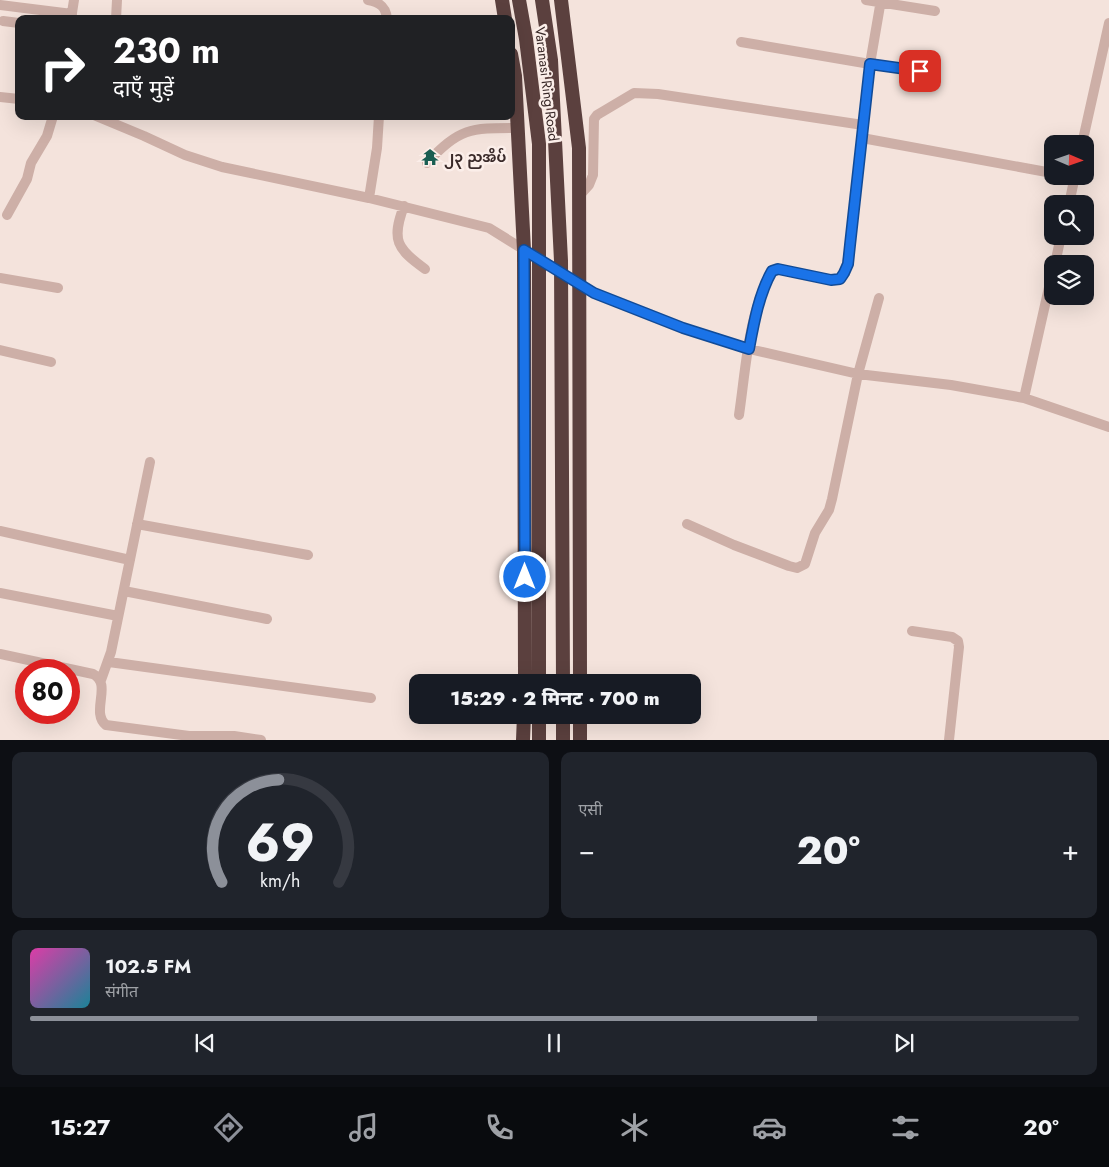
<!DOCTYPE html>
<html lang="hi">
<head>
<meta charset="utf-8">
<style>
  :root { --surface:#171b24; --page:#20242c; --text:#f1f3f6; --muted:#9ea1a6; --line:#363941; --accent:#8c9099 }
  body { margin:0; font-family:Jost,"Noto Sans Devanagari","Noto Sans Myanmar",sans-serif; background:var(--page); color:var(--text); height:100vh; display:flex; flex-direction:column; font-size:19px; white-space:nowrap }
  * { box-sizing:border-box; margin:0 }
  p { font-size:16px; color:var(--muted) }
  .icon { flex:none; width:28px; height:28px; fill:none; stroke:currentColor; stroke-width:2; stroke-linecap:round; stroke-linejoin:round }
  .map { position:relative; height:740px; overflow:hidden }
  .side { display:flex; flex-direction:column; gap:12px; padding:12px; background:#0d0f14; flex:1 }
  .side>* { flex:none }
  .banner { position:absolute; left:15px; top:15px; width:500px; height:105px; border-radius:10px; box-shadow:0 5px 20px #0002; background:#202124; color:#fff; overflow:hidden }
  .needle { width:32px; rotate:92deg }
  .fabs { position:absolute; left:1044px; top:135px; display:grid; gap:10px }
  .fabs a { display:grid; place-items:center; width:50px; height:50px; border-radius:10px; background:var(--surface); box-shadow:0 5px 20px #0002; font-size:25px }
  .speed { position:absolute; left:15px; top:659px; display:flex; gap:10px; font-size:25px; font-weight:700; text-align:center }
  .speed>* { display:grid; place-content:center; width:65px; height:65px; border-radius:50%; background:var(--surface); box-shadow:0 5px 20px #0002; line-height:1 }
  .speed .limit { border:8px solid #d22; background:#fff; color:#111 }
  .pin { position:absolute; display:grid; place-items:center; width:42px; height:42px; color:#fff; margin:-21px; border-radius:10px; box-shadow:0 2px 8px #0006 }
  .me { position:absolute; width:55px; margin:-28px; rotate:0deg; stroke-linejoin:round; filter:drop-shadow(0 0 4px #0008) }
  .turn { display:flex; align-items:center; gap:18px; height:105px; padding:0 15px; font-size:22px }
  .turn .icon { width:65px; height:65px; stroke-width:2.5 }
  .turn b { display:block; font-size:35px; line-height:42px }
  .big { font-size:38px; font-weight:800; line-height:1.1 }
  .side .widget { flex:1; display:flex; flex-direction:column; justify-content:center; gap:8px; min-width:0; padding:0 18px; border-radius:10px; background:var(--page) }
  .side .dial { align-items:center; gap:0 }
  .dial svg { height:130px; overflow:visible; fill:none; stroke:var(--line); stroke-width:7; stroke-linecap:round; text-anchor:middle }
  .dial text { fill:var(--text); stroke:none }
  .song { display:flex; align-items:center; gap:15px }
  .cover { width:60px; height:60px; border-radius:8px; background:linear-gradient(135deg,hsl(320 70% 55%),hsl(190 70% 35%)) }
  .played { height:5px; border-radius:2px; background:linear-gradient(90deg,var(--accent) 75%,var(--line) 75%) }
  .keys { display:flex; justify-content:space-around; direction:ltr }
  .heat { display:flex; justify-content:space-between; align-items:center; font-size:28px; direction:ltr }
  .side .tiles { flex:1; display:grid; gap:12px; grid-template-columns:1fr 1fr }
  .widget:last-child { grid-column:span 2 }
  .trip { position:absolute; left:409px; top:674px; width:292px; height:50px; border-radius:10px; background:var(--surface); box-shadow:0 5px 20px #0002; font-weight:800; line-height:50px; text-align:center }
  .menu { display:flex; height:80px; justify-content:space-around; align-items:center; background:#090b0e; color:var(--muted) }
  .menu .icon { width:35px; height:35px }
  .menu .selected { color:var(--accent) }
  .menu b { font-size:22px; color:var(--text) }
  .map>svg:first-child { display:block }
</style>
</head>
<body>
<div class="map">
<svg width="1109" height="740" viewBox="0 0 1109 740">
  <rect width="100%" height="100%" fill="#f4e3dc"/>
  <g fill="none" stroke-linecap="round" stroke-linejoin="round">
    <path stroke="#cdafa7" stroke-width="10" d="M368,0C380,2 386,7 387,19
      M866,0L935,11
      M0,5L72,14
      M71,19L74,0
      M116,19L117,0
      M3,21L19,23
      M741,42L870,64L920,71
      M0,97L19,99
      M96,116L144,136L185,155L222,167L369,198L489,228L594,293L683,328L749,349L858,374L951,385L1024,398L1109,427
      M862,138L1052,173
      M1082,144L1109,23
      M427,163C459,127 472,128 518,128
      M580,195L589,185L593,175L594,119L597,115L634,93L658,94L863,125
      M369,198L377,148L379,116
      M1069,204L1075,176
      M404,206C391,240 397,249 425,269
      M7,215L27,179L31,163L47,136L53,116
      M1055,264L1061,236
      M0,278L58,288
      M0,350L51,362
      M1024,398L1052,274
      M739,415C746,368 748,313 772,271L778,269L831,280L840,279L844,273L847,264L850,245L870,64L881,0
      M137,524L308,555
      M687,524L734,545L789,566L797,568L805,564L815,533L829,510L832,499L858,374L879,298
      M0,531L130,560
      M124,591L267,619
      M0,593L118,616
      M912,631L952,637L958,641L959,647L949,740
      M0,654L93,674C113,684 90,712 106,725L189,736H234L261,740
      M109,662L371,698
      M101,680L111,652L150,462"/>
    <path stroke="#5b403e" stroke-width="14" d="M502,0L505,19
      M519,0L526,39L539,144V682
      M542,0L551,60L561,261L563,682
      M561,0L579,148L580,682
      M511,54L515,76L524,250L525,682
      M563,715V740
      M580,715V740
      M523,740L524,715
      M539,740V715"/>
  </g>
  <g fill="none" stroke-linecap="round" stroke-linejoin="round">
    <g stroke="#114b97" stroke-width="12">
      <path id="route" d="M525,577L524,250L594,293L683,328L749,349C754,322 759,294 772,271L778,269L831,280L840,279L844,273L848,264L850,245L870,64L920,71"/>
    </g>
    <use href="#route" stroke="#1a73e8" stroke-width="9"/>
  </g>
  <defs>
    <g id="temple-bare" transform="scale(1.35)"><path d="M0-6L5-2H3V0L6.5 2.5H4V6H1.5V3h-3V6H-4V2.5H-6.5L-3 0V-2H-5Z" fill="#1a5e52" stroke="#fbeee9" stroke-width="2.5" paint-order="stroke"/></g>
  </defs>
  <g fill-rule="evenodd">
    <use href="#temple-bare" x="430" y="157"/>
  </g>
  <g text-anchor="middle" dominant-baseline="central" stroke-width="5" stroke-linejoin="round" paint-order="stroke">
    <g font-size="14" fill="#392928" stroke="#fbeee9">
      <text transform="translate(547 84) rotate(83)">Varanasi Ring Road</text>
    </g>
    <g font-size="14" font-weight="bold" fill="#392928" stroke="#fbeee9" text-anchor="start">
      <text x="444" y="157">၂၃ ညအိပ်</text>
    </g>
  </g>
</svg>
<div class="fabs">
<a><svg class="needle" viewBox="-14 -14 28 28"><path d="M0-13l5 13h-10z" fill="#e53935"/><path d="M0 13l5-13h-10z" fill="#9ea1a6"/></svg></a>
<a><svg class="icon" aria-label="search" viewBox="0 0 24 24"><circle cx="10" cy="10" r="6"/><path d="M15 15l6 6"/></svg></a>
<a><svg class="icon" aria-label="layers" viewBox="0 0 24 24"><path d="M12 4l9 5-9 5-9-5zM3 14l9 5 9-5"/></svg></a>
</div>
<div class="speed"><div class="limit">80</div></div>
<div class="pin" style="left:920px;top:71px;background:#d93025"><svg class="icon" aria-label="arrive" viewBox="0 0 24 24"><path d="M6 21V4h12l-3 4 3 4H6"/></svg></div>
<svg class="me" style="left:525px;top:577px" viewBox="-20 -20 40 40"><circle r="17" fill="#1a73e8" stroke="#fff" stroke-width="3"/><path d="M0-11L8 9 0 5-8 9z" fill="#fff"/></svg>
<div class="trip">15:29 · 2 मिनट · 700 m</div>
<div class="banner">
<div class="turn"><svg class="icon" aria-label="right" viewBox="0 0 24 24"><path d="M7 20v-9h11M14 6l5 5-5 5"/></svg><div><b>230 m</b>दाएँ मुड़ें</div></div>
</div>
</div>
<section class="side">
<div class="tiles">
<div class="widget dial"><svg viewBox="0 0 100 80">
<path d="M14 69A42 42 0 1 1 86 69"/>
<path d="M14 69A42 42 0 0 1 49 6" stroke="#8c9099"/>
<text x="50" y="56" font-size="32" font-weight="700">69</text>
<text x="50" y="72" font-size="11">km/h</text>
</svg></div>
<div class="widget"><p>एसी</p>
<div class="heat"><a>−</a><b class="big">20°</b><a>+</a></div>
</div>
<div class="widget">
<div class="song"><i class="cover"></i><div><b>102.5 FM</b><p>संगीत</p></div></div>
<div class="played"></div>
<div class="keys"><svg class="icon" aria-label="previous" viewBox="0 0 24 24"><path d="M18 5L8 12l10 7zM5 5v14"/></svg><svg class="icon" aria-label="pause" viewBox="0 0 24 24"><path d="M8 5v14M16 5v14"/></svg><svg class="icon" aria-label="next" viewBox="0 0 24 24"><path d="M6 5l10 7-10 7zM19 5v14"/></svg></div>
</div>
</div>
</section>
<nav class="menu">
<b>15:27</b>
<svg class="icon selected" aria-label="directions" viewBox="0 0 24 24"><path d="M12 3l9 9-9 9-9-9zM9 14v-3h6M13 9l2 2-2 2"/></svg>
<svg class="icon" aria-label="music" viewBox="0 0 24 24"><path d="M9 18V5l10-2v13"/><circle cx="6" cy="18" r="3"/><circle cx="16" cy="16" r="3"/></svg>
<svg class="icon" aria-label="phone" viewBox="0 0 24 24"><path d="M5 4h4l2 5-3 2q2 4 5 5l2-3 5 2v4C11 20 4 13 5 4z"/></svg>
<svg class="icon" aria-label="climate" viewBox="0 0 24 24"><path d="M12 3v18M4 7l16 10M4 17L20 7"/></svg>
<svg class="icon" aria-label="car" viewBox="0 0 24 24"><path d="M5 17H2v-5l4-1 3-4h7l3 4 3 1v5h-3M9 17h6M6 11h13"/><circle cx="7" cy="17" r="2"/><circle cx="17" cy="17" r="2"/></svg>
<svg class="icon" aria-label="filters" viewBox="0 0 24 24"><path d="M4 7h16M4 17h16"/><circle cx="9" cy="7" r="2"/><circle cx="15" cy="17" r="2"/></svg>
<b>20°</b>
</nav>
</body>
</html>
